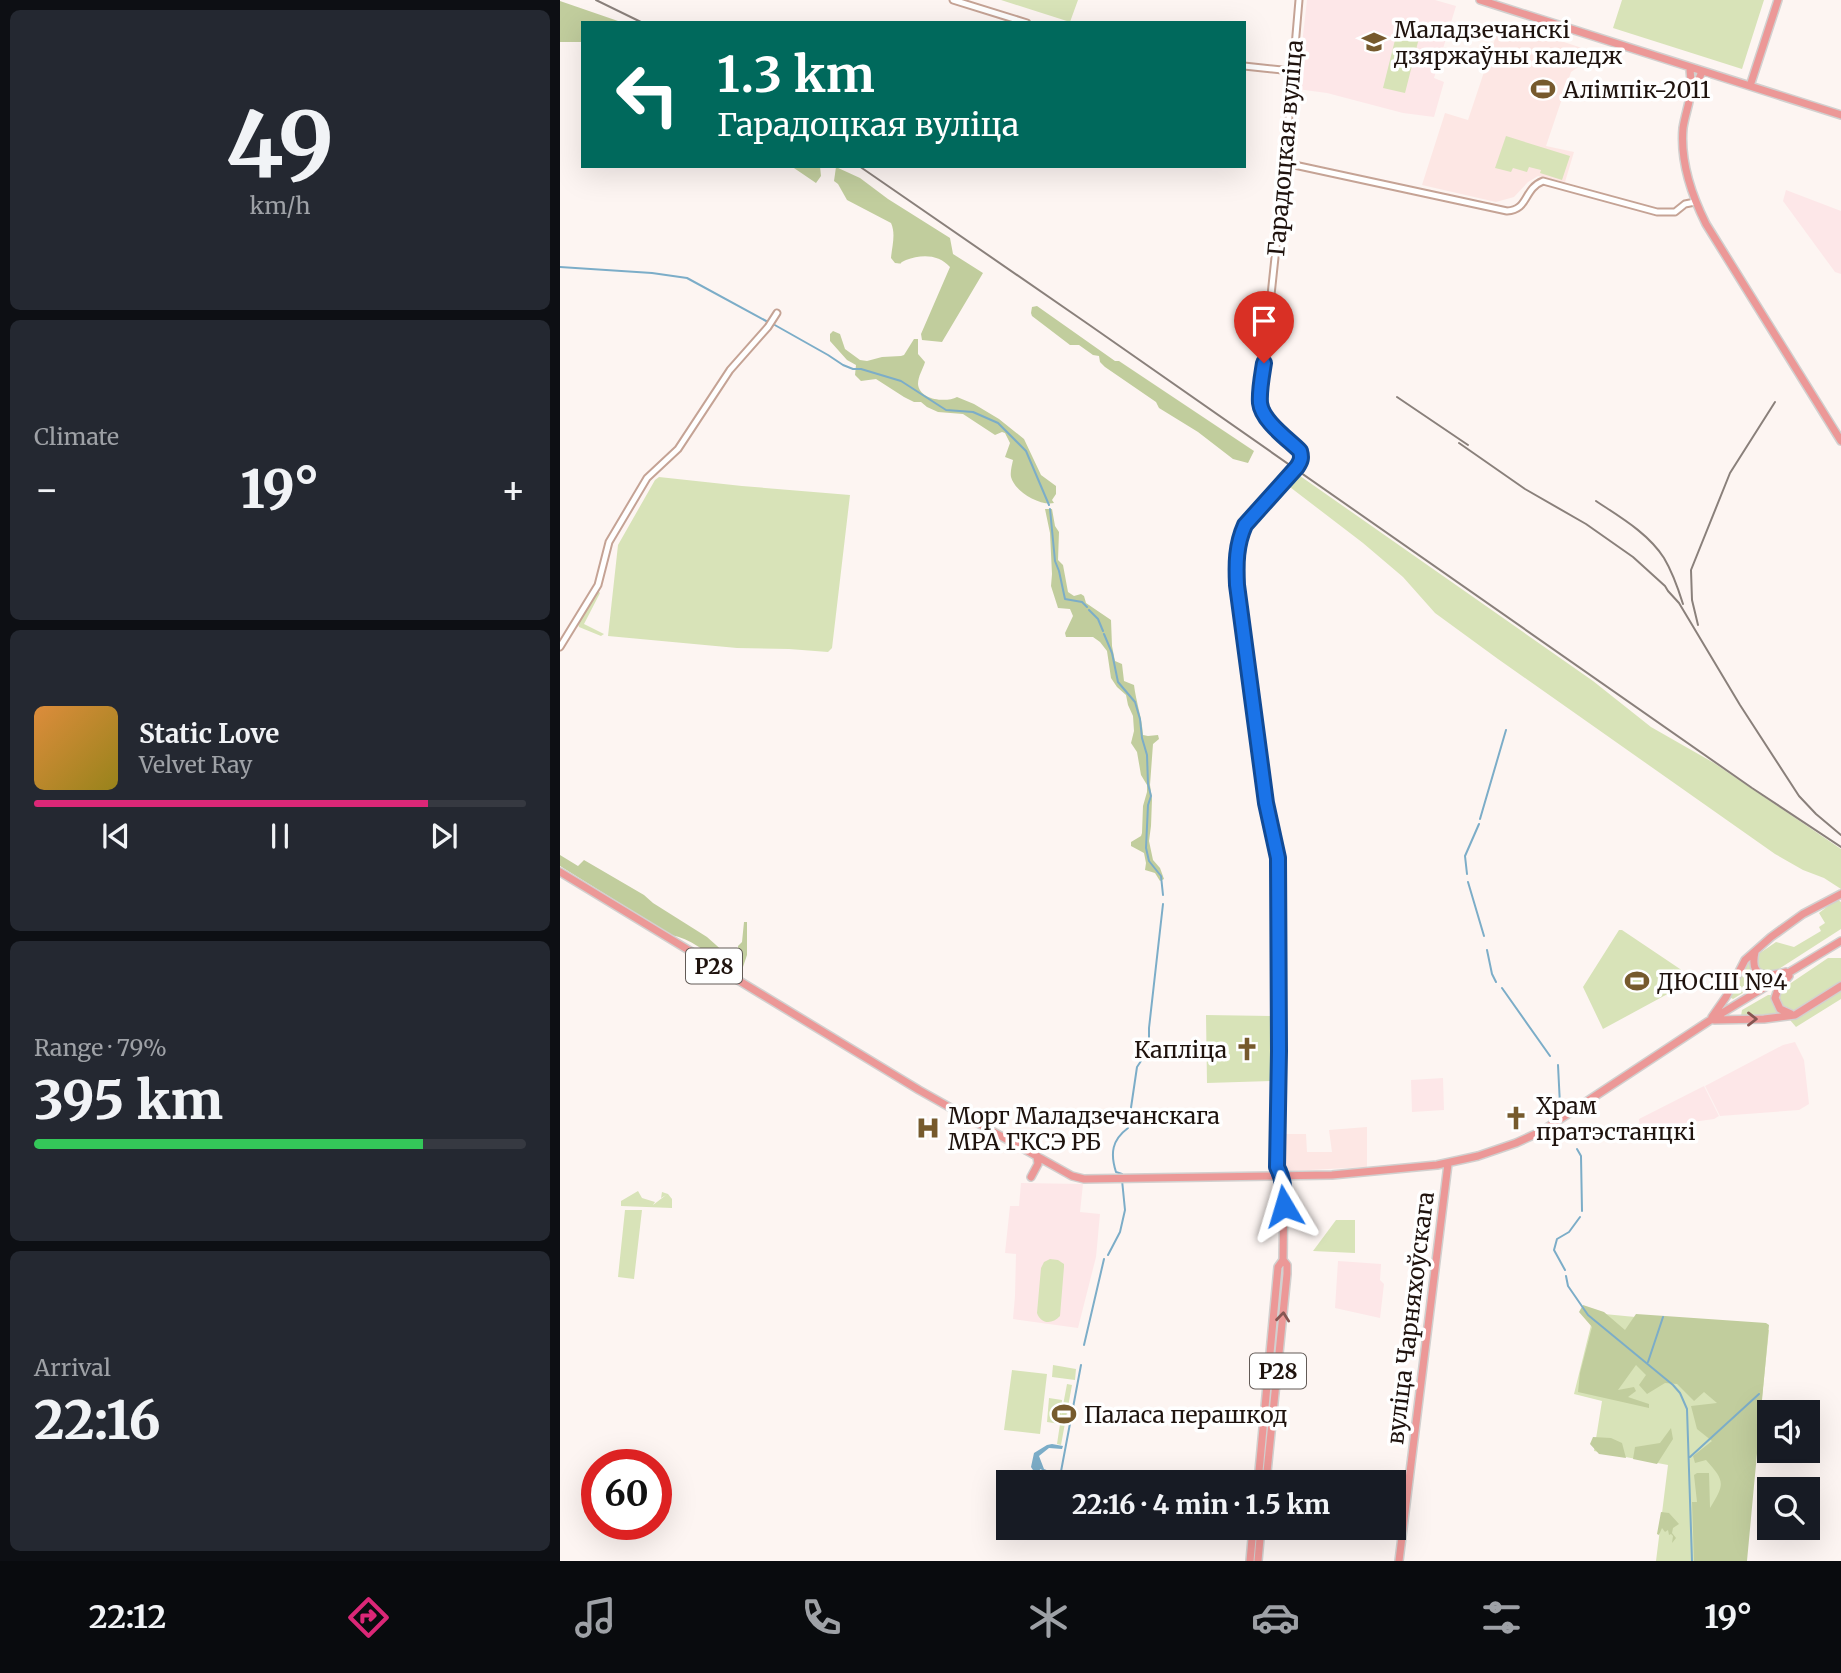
<!DOCTYPE html>
<html lang="en">
<head>
<meta charset="utf-8">
<style>
  :root { --surface:#171b24; --page:#242831; --text:#f1f3f6; --muted:#9ea1a6; --line:#363941; --accent:#db2777 }
  body { margin:0; font-family:Merriweather,serif; background:var(--page); color:var(--text); height:100vh; display:flex; flex-direction:column; font-size:26px; white-space:nowrap }
  * { box-sizing:border-box; margin:0 }
  p { font-size:23px; color:var(--muted) }
  .icon { flex:none; width:38px; height:38px; fill:none; stroke:currentColor; stroke-width:2; stroke-linecap:round; stroke-linejoin:round }
  .map { position:relative; flex:1; overflow:hidden }
  .side { display:flex; flex-direction:column; gap:10px; padding:10px; background:#0d0f14; width:560px }
  .side>* { flex:none }
  .top-card { position:absolute; left:21px; top:21px; width:665px; height:147px; border-radius:0px; box-shadow:0 7px 28px #0002; background:#00695c; color:#fff; overflow:hidden }
  .tools { position:absolute; left:1197px; top:1400px; display:grid; gap:14px }
  .tools a { display:grid; place-items:center; width:63px; height:63px; border-radius:0px; background:var(--surface); box-shadow:0 7px 28px #0002; font-size:35px }
  .speed { position:absolute; left:21px; top:1449px; display:flex; gap:14px; font-size:35px; font-weight:700; text-align:center }
  .speed>* { display:grid; place-content:center; width:91px; height:91px; border-radius:50%; background:var(--surface); box-shadow:0 7px 28px #0002; line-height:1 }
  .speed .limit { border:10px solid #d22; background:#fff; color:#111 }
  .pin { position:absolute; display:grid; place-items:center; width:60px; height:60px; color:#fff; margin:-72px -30px; border-radius:50% 50% 50% 0; rotate:-45deg; box-shadow:0 0 7px #0007 }
  .pin .icon { rotate:45deg }
  .me { position:absolute; width:77px; margin:-38px; rotate:353deg; stroke-linejoin:round; filter:drop-shadow(0 0 5px #0008) }
  .turn { display:flex; align-items:center; gap:24px; height:147px; padding:0 21px; font-size:32px }
  .turn .icon { width:91px; height:91px; stroke-width:2.5 }
  .turn b { display:block; font-size:49px; line-height:60px }
  .big { font-size:52px; font-weight:800; line-height:1.1 }
  .side .widget { flex:1; display:flex; flex-direction:column; justify-content:center; gap:10px; min-width:0; padding:0 24px; border-radius:10px; background:var(--page) }
  .side .dial { align-items:center; gap:0 }
  .dial b { font-size:91px; line-height:1 }
  .song { display:flex; align-items:center; gap:21px }
  .cover { width:84px; height:84px; border-radius:10px; background:linear-gradient(135deg,hsl(30 70% 55%),hsl(50 70% 35%)) }
  .played { height:7px; border-radius:4px; background:linear-gradient(90deg,var(--accent) 80%,var(--line) 80%) }
  .keys { display:flex; justify-content:space-around; direction:ltr }
  .heat { display:flex; justify-content:space-between; align-items:center; font-size:38px; direction:ltr }
  .charge { height:10px; border-radius:5px; background:linear-gradient(90deg,#34c759 79%,var(--line) 0) }
  .trip { position:absolute; left:436px; top:1470px; width:410px; height:70px; border-radius:0px; background:var(--surface); box-shadow:0 7px 28px #0002; font-weight:800; line-height:70px; text-align:center }
  .menu { display:flex; height:112px; justify-content:space-around; align-items:center; background:#090b0e; color:var(--muted) }
  .menu .icon { width:49px; height:49px }
  .menu .selected { color:var(--accent) }
  .menu b { font-size:32px; color:var(--text) }
  main { display:flex; flex:1; min-height:0 }
  .map>svg:first-child { display:block }
</style>
</head>
<body>
<main>
<section class="side">
<div class="widget dial"><b>49</b><p>km/h</p></div>
<div class="widget"><p>Climate</p>
<div class="heat"><a>−</a><b class="big">19°</b><a>+</a></div>
</div>
<div class="widget">
<div class="song"><i class="cover"></i><div><b>Static Love</b><p>Velvet Ray</p></div></div>
<div class="played"></div>
<div class="keys"><svg class="icon" aria-label="previous" viewBox="0 0 24 24"><path d="M18 5L8 12l10 7zM5 5v14"/></svg><svg class="icon" aria-label="pause" viewBox="0 0 24 24"><path d="M8 5v14M16 5v14"/></svg><svg class="icon" aria-label="next" viewBox="0 0 24 24"><path d="M6 5l10 7-10 7zM19 5v14"/></svg></div>
</div>
<div class="widget"><p>Range · 79%</p><b class="big">395 km</b><div class="charge"></div></div>
<div class="widget"><p>Arrival</p><b class="big">22:16</b></div>
</section>
<div class="map">
<svg width="1281" height="1561" viewBox="0 0 1281 1561">
  <rect width="100%" height="100%" fill="#fdf5f2"/>
  <path fill="#fde7e4" d="M941,21L1034,52L1027,61L1011,72L986,146L1014,152L1005,182L978,176L968,182L954,197L936,202L862,185L885,113L908,120Z
    M807,1127V1167L730,1171L721,1162V1134H746L747,1152H772L769,1130Z"/>
  <path fill="#fde7e8" d="M747,0H875L896,6L874,78L884,82L874,117L843,113L767,93L737,89Z
    M1226,190L1281,211V274L1275,272L1223,201Z
    M1235,1042L1244,1060L1249,1104L1239,1110L1160,1116L1145,1086L1223,1045Z
    M883,1078L884,1110L852,1112L851,1080Z
    M1144,1086L1159,1116L1154,1119L1083,1129L1080,1127L1079,1119Z
    M461,1183L523,1184L520,1212L540,1214L536,1257L518,1328L453,1319L455,1296L456,1254L445,1253L450,1206H459Z
    M778,1261L821,1264L820,1280L824,1284L820,1318L775,1308Z"/>
  <path fill="#d8e3b8" d="M441,0H518L510,22Z
    M1062,0H1204L1182,69L1053,28Z
    M837,32L859,38L845,93L823,88Z
    M946,136L1010,156L1002,180L980,173L981,170L969,167L967,172L953,168L951,172L935,168Z
    M733,471L1033,681L1091,727L1154,763L1281,849V889L1264,878L1243,870L1215,854L938,659L875,613L843,577L803,543L722,481Z
    M99,477L182,486L290,495L272,648L268,652L229,649L177,648L48,636L58,545L95,480Z
    M38,591L40,593L24,624L44,634L41,636L19,627L18,624L36,592Z
    M1277,899L1281,902V929L1214,972L1204,973L1197,967V955L1216,942L1234,947L1261,931L1259,927L1265,923L1259,913Z
    M1059,930H1062L1126,973L1128,978L1126,984L1043,1029L1023,987Z
    M1268,958H1281V983L1238,1010H1228L1223,1008L1218,998L1222,989Z
    M1190,961L1192,967L1202,978V981L1173,999L1169,997L1184,968Z
    M1281,988V999L1236,1027L1230,1020Z
    M1208,995H1213C1213,1005 1216,1010 1224,1015L1181,1016L1182,1010Z
    M646,1015L711,1016V1081L647,1083Z
    M78,1191L82,1198L95,1202L93,1205L106,1195L101,1198L102,1192L108,1194L112,1199V1208L61,1206V1201Z
    M65,1210H82L74,1279L58,1277Z
    M776,1220H795V1253L753,1251Z
    M490,1259L498,1260L504,1264V1267L500,1316C493,1324 481,1325 477,1313L481,1268L484,1262Z
    M720,1270H726L707,1459H702Z
    M1034,1313L1209,1330L1185,1561H1096L1108,1465L1034,1451L1042,1401L1014,1394Z
    M493,1365L516,1369L515,1380L492,1377Z
    M452,1370L487,1374L480,1434L444,1430Z
    M507,1384L512,1385L501,1445L497,1444L500,1424L487,1422L489,1398L502,1400L501,1416Z"/>
  <path fill="#c1cd9d" d="M0,1L58,21L60,23H23V42H0Z
    M231,166H260L261,176L256,183Z
    M276,167L300,178L328,199L390,238L393,254L423,273L382,342L362,340L361,334L390,267C379,254 361,254 346,260C336,264 346,264 335,263L331,258C332,246 336,234 331,223L287,200L278,184L274,181Z
    M477,306L555,361H559L694,451L688,463L673,459L638,432L599,408L596,402L545,367L540,362L539,356L533,355L519,345H510L472,316L471,313L472,307Z
    M273,331L280,334L285,349L300,360L307,361L322,357L341,356L344,355L354,339H358V354L365,362C363,369 358,376 358,384C359,400 386,403 397,397L414,404L439,419L464,439L481,475L496,486V494L492,500L494,503C480,506 455,492 451,477C450,472 452,465 453,460L445,457L450,443L445,433L442,432L435,435L403,414L378,412L367,407L361,402H354L344,397L316,379L301,381L295,375L296,365L287,360L270,341V334Z
    M485,509H492L495,526L499,532L498,560L503,565L508,592L514,596L521,594L524,596L526,603L551,620L552,646L555,661L562,664L564,681L574,685C576,702 582,717 583,735L588,736L598,735L599,739L593,744L590,785L592,799L591,826L589,841L593,860L600,868L604,879L600,881L595,873L585,870L586,863L584,853L571,846V842L581,836L582,833L583,806L587,792V785L581,775L577,752L571,743L574,731L573,716L568,705L566,695L557,687L551,678L547,651L540,642L533,637H506L505,633L513,616L510,609L498,608L491,586L492,574L490,533Z
    M0,855L18,866L24,860L84,895L93,903L147,937L165,953H174L178,950V946L182,942L184,922H187V955L183,967L177,969L168,963H163C147,953 130,938 111,935L0,866Z
    M1023,1305L1044,1312L1065,1330L1076,1314L1206,1323L1209,1325L1187,1561H1134L1132,1502H1137L1134,1475L1137,1473H1149L1150,1508C1165,1484 1165,1481 1146,1460L1135,1463L1133,1456L1152,1441L1137,1429L1131,1406L1157,1403L1144,1392L1134,1401L1117,1384L1105,1383L1087,1394L1079,1385L1086,1375L1076,1365L1058,1390L1074,1387L1076,1391L1068,1397L1089,1404V1408L1018,1392L1020,1373L1032,1327L1019,1312Z
    M1111,1428L1113,1439L1097,1464L1073,1459L1075,1447L1100,1443Z
    M1033,1437L1051,1438L1062,1443L1066,1458L1039,1454L1030,1444Z
    M1101,1512L1109,1513L1119,1524L1113,1528L1112,1533L1116,1538L1112,1543L1113,1536L1111,1534L1109,1535L1108,1530L1105,1532L1102,1528L1099,1535L1097,1534Z"/>
  <path fill="#7cadc8" d="M492,1444L503,1446L502,1449L489,1448L479,1456L484,1469L497,1474L496,1476L489,1473L485,1475L481,1469L475,1473L471,1467L474,1453L487,1445Z"/>
  <g fill="none" stroke-linecap="round" stroke-linejoin="round">
    <path stroke="#7cadc8" stroke-width="2" d="M0,267L92,273L127,278L208,322
      M213,324L268,355L283,365L293,369H301L341,381L386,410L413,412L438,423L466,451L489,505
      M490,509L495,561L499,571L505,599L522,602L527,607
      M529,610L538,619L543,631
      M544,634L552,653L558,682L575,702L580,719L582,738L587,755L588,784L591,796L588,805L586,848L589,861L601,876L603,895
      M920,819L946,730
      M907,874L905,856L919,824
      M908,882L924,936
      M927,950L932,974L936,982
      M942,988L990,1056
      M998,1065L1000,1105
      M1017,1149L1021,1156L1022,1211
      M562,1174L556,1172C550,1153 552,1140 568,1128L577,1067L589,1049V1028L603,904
      M548,1255L560,1232L565,1210L562,1180
      M1005,1270L994,1250L997,1239L1009,1232L1020,1217
      M1006,1276L1008,1286L1028,1315L1113,1385L1120,1393L1127,1409L1132,1561
      M524,1345L544,1259
      M1088,1362L1103,1317
      M1130,1457L1199,1394
      M499,1482L521,1365"/>
    <g stroke="#c5a395" stroke-width="9">
      <path id="minor" d="M393,0L467,23
        M684,66L732,71
        M725,163L947,211C969,210 963,189 983,181L1097,212H1115L1125,204L1135,202
        M0,647L38,585L49,542L87,478L118,449L170,370L208,327L217,313
        M722,1176L717,1167L719,1051L718,858L706,803L677,585C676,564 676,545 685,525L737,467L741,458L740,451C725,437 702,422 700,399L725,163L739,0"/>
    </g>
    <g stroke="#d2d0cf" stroke-width="10">
      <path id="major" d="M920,0L1281,115
        M1130,68C1130,75 1132,83 1131,90C1130,102 1125,115 1123,128C1120,161 1131,194 1146,224L1281,441
        M1190,86L1218,0
        M1132,87L1138,82L1142,71
        M0,872L359,1090L512,1176L524,1179L772,1175L877,1165L918,1156L956,1143L982,1131L1149,1021L1281,941
        M1195,952C1189,979 1207,977 1226,972
        M1229,976L1218,989L1215,998L1220,1009L1231,1014
        M1152,1017L1166,997L1185,960L1211,937L1243,914L1281,894
        M1154,1020L1204,1019L1235,1015L1281,986
        M471,1177L478,1164L477,1156
        M698,1482L718,1267L723,1260
        M706,1482L727,1274V1265L723,1260L724,1186L722,1176
        M690,1561L693,1528
        M698,1561L701,1528
        M839,1561L888,1164"/>
    </g>
    <use href="#minor" stroke="#fff" stroke-width="5"/>
    <use href="#major" stroke="#ec9897" stroke-width="7"/>
    <path stroke="#8a807b" stroke-width="2" d="M36,0L83,23
      M299,166L528,324L1192,788L1281,847
      M837,397L908,445
      M899,443L965,489L1026,524L1073,557L1105,586L1108,591L1119,603L1180,705L1239,796L1256,814L1281,835
      M1036,501C1060,517 1088,533 1104,558C1113,573 1118,588 1123,604
      M1138,625L1132,600L1131,570L1170,473L1215,402"/>
  </g>
  <defs><path id="oneway-chevron" d="M-2-3.5L2.5 0L-2 3.5" fill="none" stroke-width="1.6" stroke-linecap="round" stroke-linejoin="round" transform="scale(1.75)"/></defs>
  <g stroke="#865652">
    <use href="#oneway-chevron" transform="translate(1192 1019)"/>
    <use href="#oneway-chevron" transform="translate(723 1317) rotate(-84)"/>
  </g>
  <g fill="none" stroke-linecap="round" stroke-linejoin="round">
    <g stroke="#114b97" stroke-width="18">
      <path id="route" d="M704,363C702,376 699,391 700,403C702,421 728,439 740,451C742,458 741,461 737,467L685,525C676,545 676,564 677,585L706,803L718,858L719,1051L717,1167C724,1180 724,1191 724,1206"/>
    </g>
    <use href="#route" stroke="#1a73e8" stroke-width="12"/>
  </g>
  <defs>
    <g id="university-bare" transform="scale(1.89)"><path d="M0-5L7-2L0 1L-7-2ZM-4 1L0 2.5L4 1V4Q0 6-4 4Z" fill="#765a2d" stroke="#fff" stroke-width="2.5" paint-order="stroke"/></g>
    <g id="stadium-bare" transform="scale(1.89)"><path d="M0-5a6.5 5 0 1 0 0 10a6.5 5 0 1 0 0-10ZM-3.5-1.8h7v3.6h-7Z" fill="#765a2d" stroke="#fff" stroke-width="2.5" paint-order="stroke"/></g>
    <g id="church-bare" transform="scale(1.89)"><path d="M-1.2-6h2.4v3.5h3.3v2.4h-3.3V6h-2.4V-.1h-3.3v-2.4h3.3Z" fill="#765a2d" stroke="#fff" stroke-width="2.5" paint-order="stroke"/></g>
    <g id="hospital-bare" transform="scale(1.89)"><path d="M-5-5h3v3.5h4V-5h3V5h-3V1.5h-4V5h-3Z" fill="#765a2d" stroke="#fff" stroke-width="2.5" paint-order="stroke"/></g>
  </defs>
  <g fill-rule="evenodd">
    <use href="#university-bare" x="814" y="42"/>
    <use href="#stadium-bare" x="983" y="89"/>
    <use href="#stadium-bare" x="1077" y="981"/>
    <use href="#church-bare" x="687" y="1049"/>
    <use href="#church-bare" x="956" y="1118"/>
    <use href="#hospital-bare" x="368" y="1128"/>
    <use href="#stadium-bare" x="504" y="1414"/>
  </g>
  <g text-anchor="middle" dominant-baseline="central" stroke-width="7" stroke-linejoin="round" paint-order="stroke">
    <g fill="#fff" stroke="#625a56" stroke-width="2">
      <rect x="126" y="948.5" width="56" height="35" rx="5"/>
      <rect x="690" y="1353.5" width="56" height="35" rx="5"/>
    </g>
    <g font-size="21" font-weight="bold" fill="#1f130e">
      <text x="154" y="966">Р28</text>
      <text x="718" y="1371">Р28</text>
    </g>
    <g font-size="23" fill="#1f130e" stroke="#fff" text-anchor="start">
      <text x="834" y="29">Маладзечанскі<tspan x="834" dy="26">дзяржаўны каледж</tspan></text>
      <text x="1003" y="89">Алімпік-2011</text>
      <text x="1097" y="981">ДЮСШ №4</text>
      <text x="667" y="1049" text-anchor="end">Капліца</text>
      <text x="976" y="1105">Храм<tspan x="976" dy="26">пратэстанцкі</tspan></text>
      <text x="388" y="1115">Морг Маладзечанскага<tspan x="388" dy="26">МРА ГКСЭ РБ</tspan></text>
      <text x="524" y="1414">Паласа перашкод</text>
    </g>
    <g font-size="23" fill="#1f130e" stroke="#fff">
      <text transform="translate(725 148) rotate(-85)">Гарадоцкая вуліца</text>
      <text transform="translate(850 1318) rotate(-83)">вуліца Чарняхоўскага</text>
    </g>
  </g>
</svg>
<div class="tools">
<a><svg class="icon" aria-label="sound" viewBox="0 0 24 24"><path d="M4 9h4l5-4v14l-5-4H4zM17 9q2 3 0 6"/></svg></a>
<a><svg class="icon" aria-label="search" viewBox="0 0 24 24"><circle cx="10" cy="10" r="6"/><path d="M15 15l6 6"/></svg></a>
</div>
<div class="speed"><div class="limit">60</div></div>
<div class="pin" style="left:704px;top:363px;background:#d93025"><svg class="icon" aria-label="arrive" viewBox="0 0 24 24"><path d="M6 21V4h12l-3 4 3 4H6"/></svg></div>
<svg class="me" style="left:724px;top:1206px" viewBox="-20 -20 40 40"><path d="M0-17L14 15 0 8-14 15z" fill="#1a73e8" stroke="#fff" stroke-width="4"/></svg>
<div class="trip">22:16 · 4 min · 1.5 km</div>
<div class="top-card">
<div class="turn"><svg class="icon" aria-label="left" viewBox="0 0 24 24"><path d="M17 20v-9H6M10 6l-5 5 5 5"/></svg><div><b>1.3 km</b>Гарадоцкая вуліца</div></div>
</div>
</div>
</main>
<nav class="menu">
<b>22:12</b>
<svg class="icon selected" aria-label="directions" viewBox="0 0 24 24"><path d="M12 3l9 9-9 9-9-9zM9 14v-3h6M13 9l2 2-2 2"/></svg>
<svg class="icon" aria-label="music" viewBox="0 0 24 24"><path d="M9 18V5l10-2v13"/><circle cx="6" cy="18" r="3"/><circle cx="16" cy="16" r="3"/></svg>
<svg class="icon" aria-label="phone" viewBox="0 0 24 24"><path d="M5 4h4l2 5-3 2q2 4 5 5l2-3 5 2v4C11 20 4 13 5 4z"/></svg>
<svg class="icon" aria-label="climate" viewBox="0 0 24 24"><path d="M12 3v18M4 7l16 10M4 17L20 7"/></svg>
<svg class="icon" aria-label="car" viewBox="0 0 24 24"><path d="M5 17H2v-5l4-1 3-4h7l3 4 3 1v5h-3M9 17h6M6 11h13"/><circle cx="7" cy="17" r="2"/><circle cx="17" cy="17" r="2"/></svg>
<svg class="icon" aria-label="filters" viewBox="0 0 24 24"><path d="M4 7h16M4 17h16"/><circle cx="9" cy="7" r="2"/><circle cx="15" cy="17" r="2"/></svg>
<b>19°</b>
</nav>
</body>
</html>
